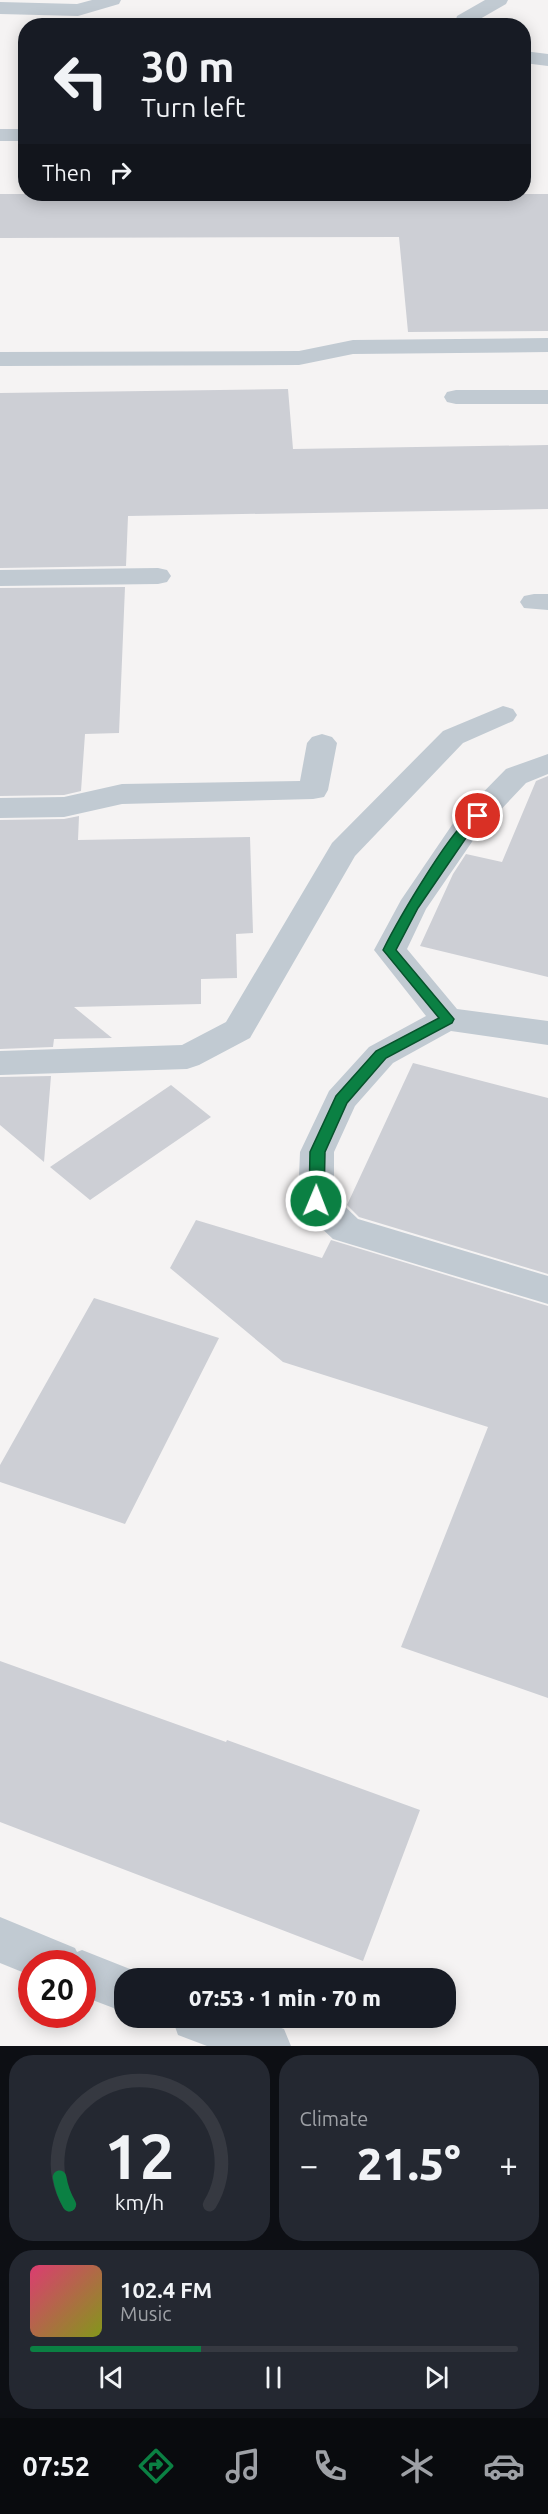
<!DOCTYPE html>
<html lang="en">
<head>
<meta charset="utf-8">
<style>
  :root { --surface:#171b24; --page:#242831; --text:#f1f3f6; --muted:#9ea1a6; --line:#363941; --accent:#0b8043 }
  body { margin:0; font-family:Ubuntu,sans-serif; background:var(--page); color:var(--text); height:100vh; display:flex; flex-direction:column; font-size:22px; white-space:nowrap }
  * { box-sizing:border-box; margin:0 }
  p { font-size:20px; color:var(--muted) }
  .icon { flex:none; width:33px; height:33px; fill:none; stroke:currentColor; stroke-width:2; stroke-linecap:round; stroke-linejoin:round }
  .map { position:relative; height:2046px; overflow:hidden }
  .panel { display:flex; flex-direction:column; gap:9px; padding:9px; background:#0d0f14; flex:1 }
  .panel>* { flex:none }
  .guide { position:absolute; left:18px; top:18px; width:513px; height:183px; border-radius:24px; box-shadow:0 3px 15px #0003; background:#171b24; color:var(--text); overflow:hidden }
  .speed { position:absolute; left:18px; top:1950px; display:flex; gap:12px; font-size:30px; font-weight:700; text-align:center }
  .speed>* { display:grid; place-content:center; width:78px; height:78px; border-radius:50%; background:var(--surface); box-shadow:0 3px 15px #0003; line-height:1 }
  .speed .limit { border:9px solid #d22; background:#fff; color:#111 }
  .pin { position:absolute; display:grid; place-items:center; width:51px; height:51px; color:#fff; margin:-26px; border:3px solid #fff; border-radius:50%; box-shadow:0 2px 6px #0007 }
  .me { position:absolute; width:66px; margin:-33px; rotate:1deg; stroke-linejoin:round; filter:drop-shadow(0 0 4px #0008) }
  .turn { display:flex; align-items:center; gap:21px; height:126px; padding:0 24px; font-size:27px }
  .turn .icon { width:78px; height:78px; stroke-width:2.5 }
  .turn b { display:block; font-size:42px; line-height:51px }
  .then { display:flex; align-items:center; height:57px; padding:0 24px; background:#0003; gap:12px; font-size:22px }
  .big { font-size:45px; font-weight:800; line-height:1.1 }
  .panel .widget { flex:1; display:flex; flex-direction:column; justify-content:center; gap:9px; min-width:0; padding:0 21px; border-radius:24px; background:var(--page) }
  .panel .dial { align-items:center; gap:0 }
  .dial svg { height:156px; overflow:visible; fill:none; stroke:var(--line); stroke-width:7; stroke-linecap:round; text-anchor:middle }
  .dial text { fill:var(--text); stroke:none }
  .song { display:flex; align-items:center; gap:18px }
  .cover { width:72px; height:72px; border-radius:9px; background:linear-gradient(135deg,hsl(340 70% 55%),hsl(70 70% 35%)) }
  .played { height:6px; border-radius:3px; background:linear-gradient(90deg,var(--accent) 35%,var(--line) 35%) }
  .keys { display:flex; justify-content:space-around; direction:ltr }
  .heat { display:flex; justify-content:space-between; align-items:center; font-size:33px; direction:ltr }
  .panel .tiles { flex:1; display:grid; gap:9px; grid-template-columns:1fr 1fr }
  .widget:last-child { grid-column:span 2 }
  .trip { position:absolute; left:114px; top:1968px; width:342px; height:60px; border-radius:24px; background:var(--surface); box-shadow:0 3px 15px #0003; font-weight:800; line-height:60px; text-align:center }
  .dock { display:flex; height:96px; justify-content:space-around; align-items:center; background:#090b0e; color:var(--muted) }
  .dock .icon { width:42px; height:42px }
  .dock .active { color:var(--accent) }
  .dock b { font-size:27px; color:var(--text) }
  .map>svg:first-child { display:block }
</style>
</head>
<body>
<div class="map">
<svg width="548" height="2046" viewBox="0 0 548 2046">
  <rect width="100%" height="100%" fill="#f5f3f3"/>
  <path fill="#cdcfd5" d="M0,194H548V331L408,332L399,237L0,238Z
    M288,389L293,449L548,445V509L128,516L126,566L0,568V393Z
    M125,587L119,733L85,734L81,791L64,795L0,796V588Z
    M548,776V977L420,946L453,874L466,854L502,862L536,781Z
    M79,816L78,840L250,837L253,933L236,934L237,978L201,979V1004L74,1007L112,1038L54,1039L53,1047L0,1049V820L64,819Z
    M413,1063L548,1098V1274L359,1217L347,1205Z
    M51,1076L44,1162L0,1125V1077Z
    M171,1085L211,1117L90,1200L50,1167Z
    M196,1220L322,1258L331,1240L548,1306V1698L401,1647L488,1427L283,1362L170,1268Z
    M94,1298L219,1338L125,1524L0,1482V1465Z
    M0,1661L226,1742L227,1740L420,1810L363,1961L0,1822Z"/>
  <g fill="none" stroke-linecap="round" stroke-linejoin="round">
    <path fill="#c1cad2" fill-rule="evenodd" d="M92,0H121L119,4L78,16L0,14V2L77,4Z
      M485,0H508L506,4L473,23V26H454L457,16Z
      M524,51L548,54V66L524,63Z
      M0,129H26V141H0Z
      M548,338V352L353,354L299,365L0,366V352L299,351L353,340Z
      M456,390H548V404H456L447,402L444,397L447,392Z
      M158,568L167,570L171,576L167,582L158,584L0,586V570Z
      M534,594H548V610L524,608L520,602L524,596Z
      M503,706L513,709L517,715L513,721L463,743L355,856L250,1038L199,1065L187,1069L0,1075V1051L182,1045L226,1022L332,843L443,731Z
      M322,734L332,737L337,743L328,790L324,797L313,799L122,804L64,817L0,818V798L64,797L122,784L300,781L307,743L312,737Z
      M548,754V774L526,783L476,836L426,909L407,949L457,1009L548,1021V1045L451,1031L393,1063L355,1106L334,1152V1196L358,1219L548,1276V1304L333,1239L303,1211L298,1201L300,1152L329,1091L369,1047L426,1016L374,950L401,900L454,822L506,769Z"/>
    <path fill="#c1cad2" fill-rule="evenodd" d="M0,1917L75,1948L77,1952L82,1950L140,1973L143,1978H124V2012L82,1996V1964H32V1976L0,1963Z
      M172,2018H254L284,2029L291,2046H207L178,2035Z"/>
  </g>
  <path fill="#0b8043" stroke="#07532c" stroke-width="1.5" d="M478,812L484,816L470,832L418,908L396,950L454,1019L452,1023L386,1058L347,1103L325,1152L324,1201L322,1205H311L309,1201L310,1152L336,1096L376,1051L439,1018L383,950C395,926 456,818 478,812Z"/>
</svg>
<div class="speed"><div class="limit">20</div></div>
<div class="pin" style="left:478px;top:816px;background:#d93025"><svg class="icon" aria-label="arrive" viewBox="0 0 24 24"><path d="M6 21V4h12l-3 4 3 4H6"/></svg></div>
<svg class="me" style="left:316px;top:1201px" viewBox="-20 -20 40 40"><circle r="17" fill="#0b8043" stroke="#fff" stroke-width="3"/><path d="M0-11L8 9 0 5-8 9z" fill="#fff"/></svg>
<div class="trip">07:53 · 1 min · 70 m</div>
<div class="guide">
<div class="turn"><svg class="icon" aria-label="left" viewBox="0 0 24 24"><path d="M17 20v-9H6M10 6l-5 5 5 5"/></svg><div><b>30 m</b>Turn left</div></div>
<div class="then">Then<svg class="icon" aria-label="right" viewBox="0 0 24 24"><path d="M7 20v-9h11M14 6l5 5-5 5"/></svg></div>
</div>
</div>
<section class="panel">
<div class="tiles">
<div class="widget dial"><svg viewBox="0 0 100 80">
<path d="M14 69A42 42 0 1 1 86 69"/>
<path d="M14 69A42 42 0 0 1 9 55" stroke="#0b8043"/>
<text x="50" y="56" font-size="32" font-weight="700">12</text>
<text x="50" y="72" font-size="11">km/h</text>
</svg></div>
<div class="widget"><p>Climate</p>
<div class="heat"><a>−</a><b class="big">21.5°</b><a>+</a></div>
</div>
<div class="widget">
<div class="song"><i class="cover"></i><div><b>102.4 FM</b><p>Music</p></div></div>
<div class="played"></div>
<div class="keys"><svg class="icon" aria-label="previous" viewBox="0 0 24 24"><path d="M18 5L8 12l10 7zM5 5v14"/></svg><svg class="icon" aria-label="pause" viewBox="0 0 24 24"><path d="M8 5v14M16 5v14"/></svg><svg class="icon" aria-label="next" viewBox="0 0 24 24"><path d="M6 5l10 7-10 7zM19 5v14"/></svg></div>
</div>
</div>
</section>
<nav class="dock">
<b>07:52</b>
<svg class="icon active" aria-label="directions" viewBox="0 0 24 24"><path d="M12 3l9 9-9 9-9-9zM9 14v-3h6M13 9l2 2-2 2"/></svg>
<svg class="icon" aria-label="music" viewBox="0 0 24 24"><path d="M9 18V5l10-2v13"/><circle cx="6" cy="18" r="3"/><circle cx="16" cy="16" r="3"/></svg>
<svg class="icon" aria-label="phone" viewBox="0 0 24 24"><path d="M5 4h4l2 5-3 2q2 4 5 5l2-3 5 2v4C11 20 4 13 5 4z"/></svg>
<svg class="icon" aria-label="climate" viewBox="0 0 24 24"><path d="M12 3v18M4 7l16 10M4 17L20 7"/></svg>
<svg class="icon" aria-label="car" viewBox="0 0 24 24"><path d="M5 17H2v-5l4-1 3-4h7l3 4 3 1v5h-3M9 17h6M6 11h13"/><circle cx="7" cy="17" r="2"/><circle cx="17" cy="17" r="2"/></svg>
</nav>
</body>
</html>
